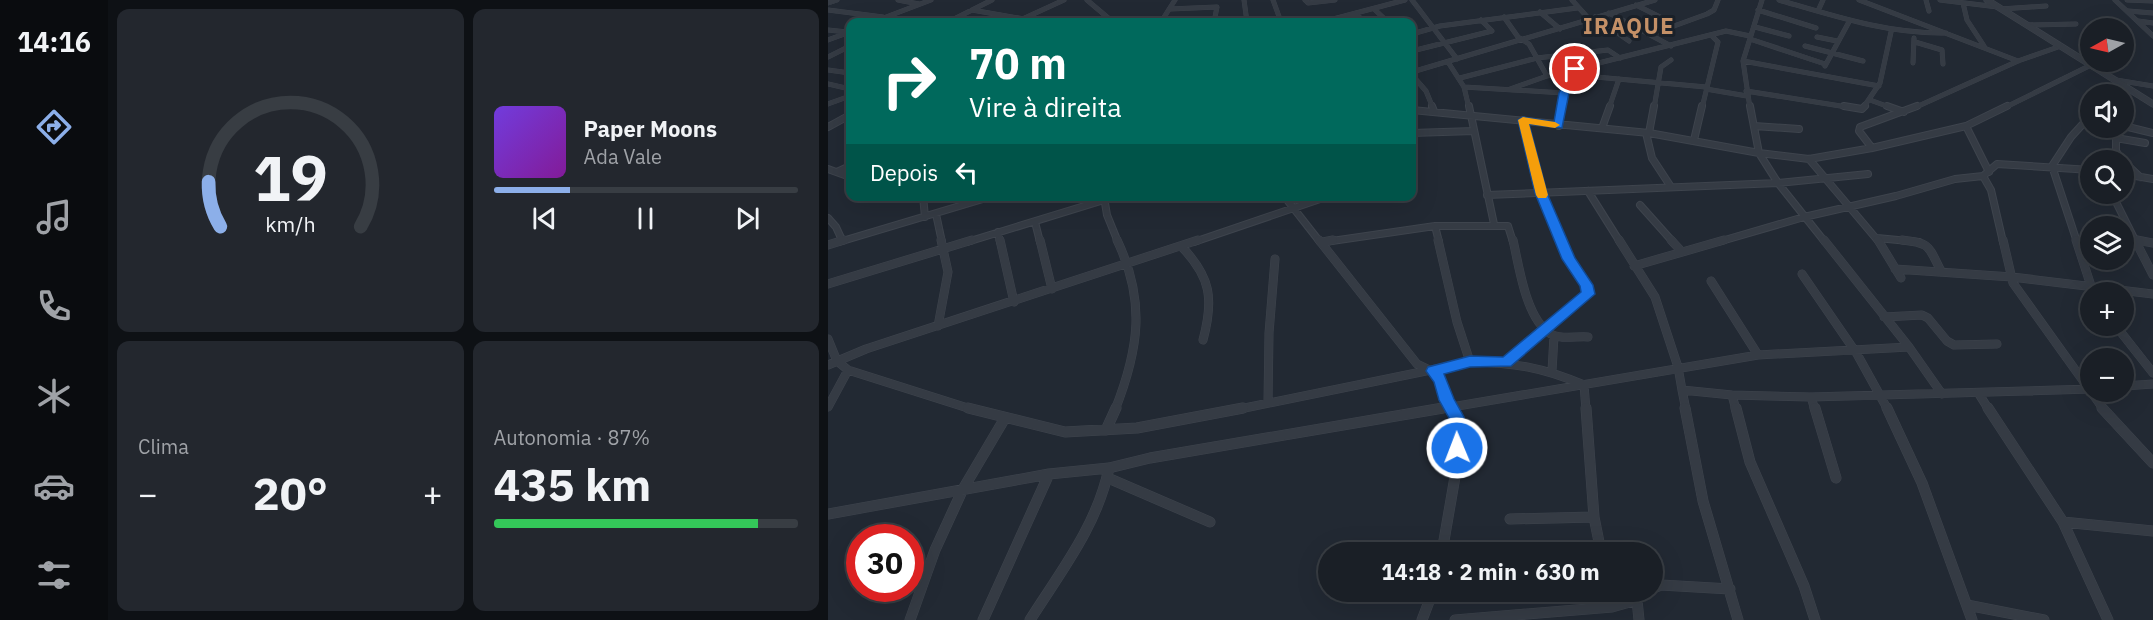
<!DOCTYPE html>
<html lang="pt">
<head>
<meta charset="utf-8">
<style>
  :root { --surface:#1a1f26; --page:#23272e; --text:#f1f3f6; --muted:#9fa2a7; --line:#383d43; --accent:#8cafe9 }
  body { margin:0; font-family:"IBM Plex Sans",sans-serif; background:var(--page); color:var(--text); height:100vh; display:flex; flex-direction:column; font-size:22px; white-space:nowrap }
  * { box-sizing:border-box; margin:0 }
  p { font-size:20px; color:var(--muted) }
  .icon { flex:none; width:33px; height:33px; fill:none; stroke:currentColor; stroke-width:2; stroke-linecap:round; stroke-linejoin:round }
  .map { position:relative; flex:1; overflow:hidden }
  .sheet { display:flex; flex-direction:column; gap:9px; padding:9px; background:#0e1115; width:720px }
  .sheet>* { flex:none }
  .banner { position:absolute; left:18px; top:18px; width:570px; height:183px; border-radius:12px; box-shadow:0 6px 24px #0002,0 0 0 2px var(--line); background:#00695c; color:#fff; overflow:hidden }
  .needle { width:39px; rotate:262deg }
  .buttons { position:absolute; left:1252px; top:18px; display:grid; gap:12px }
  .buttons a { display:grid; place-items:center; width:54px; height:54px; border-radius:50%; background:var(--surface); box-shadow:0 6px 24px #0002,0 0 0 2px var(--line); font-size:30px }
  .speed { position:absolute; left:18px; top:524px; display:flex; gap:12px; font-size:30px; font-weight:700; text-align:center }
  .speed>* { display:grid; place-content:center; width:78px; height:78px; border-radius:50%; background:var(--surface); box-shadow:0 6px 24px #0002,0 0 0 2px var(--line); line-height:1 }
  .speed .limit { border:9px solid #d22; background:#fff; color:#111 }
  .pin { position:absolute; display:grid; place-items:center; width:51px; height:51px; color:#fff; margin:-26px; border:3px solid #fff; border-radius:50%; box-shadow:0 2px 6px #0007 }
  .me { position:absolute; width:66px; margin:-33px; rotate:359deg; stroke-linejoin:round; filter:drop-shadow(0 0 4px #0008) }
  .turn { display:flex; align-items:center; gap:21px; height:126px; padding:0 24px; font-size:27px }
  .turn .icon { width:78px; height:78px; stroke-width:2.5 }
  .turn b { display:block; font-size:42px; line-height:51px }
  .then { display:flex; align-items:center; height:57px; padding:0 24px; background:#0003; gap:12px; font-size:22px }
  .big { font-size:45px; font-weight:700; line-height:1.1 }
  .sheet .widget { flex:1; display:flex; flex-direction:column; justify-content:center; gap:9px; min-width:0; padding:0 21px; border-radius:12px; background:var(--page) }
  .sheet .dial { align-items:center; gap:0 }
  .dial svg { height:156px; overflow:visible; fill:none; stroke:var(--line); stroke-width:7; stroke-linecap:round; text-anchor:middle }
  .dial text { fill:var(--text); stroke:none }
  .song { display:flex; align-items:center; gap:18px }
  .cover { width:72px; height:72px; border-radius:9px; background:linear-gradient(135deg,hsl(260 70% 55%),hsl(290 70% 35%)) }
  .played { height:6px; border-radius:3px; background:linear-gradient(90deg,var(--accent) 25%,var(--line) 25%) }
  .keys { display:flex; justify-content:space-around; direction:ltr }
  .heat { display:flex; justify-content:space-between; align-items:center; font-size:33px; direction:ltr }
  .charge { height:9px; border-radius:4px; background:linear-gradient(90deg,#34c759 87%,var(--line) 0) }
  .sheet .tiles { flex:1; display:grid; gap:9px; grid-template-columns:repeat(2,1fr) }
  .trip { position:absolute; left:490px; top:542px; width:345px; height:60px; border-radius:30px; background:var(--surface); box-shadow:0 6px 24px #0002,0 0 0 2px var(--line); font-weight:700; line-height:60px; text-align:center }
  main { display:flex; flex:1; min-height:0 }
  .tabs { display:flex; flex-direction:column; width:108px; justify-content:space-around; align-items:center; background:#0a0c0f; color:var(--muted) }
  .tabs .icon { width:42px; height:42px }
  .tabs .on { color:var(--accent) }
  .tabs b { font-size:27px; color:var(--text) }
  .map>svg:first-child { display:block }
</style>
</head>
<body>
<main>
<nav class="tabs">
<b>14:16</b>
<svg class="icon on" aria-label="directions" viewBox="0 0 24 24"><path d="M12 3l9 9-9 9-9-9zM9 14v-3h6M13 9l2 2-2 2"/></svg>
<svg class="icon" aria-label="music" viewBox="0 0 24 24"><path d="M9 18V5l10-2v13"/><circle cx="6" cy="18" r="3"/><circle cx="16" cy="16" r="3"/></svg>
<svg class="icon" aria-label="phone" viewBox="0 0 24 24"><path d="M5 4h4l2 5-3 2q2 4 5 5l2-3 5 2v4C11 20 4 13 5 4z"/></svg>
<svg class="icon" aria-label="climate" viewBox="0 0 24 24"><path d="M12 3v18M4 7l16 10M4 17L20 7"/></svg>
<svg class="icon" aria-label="car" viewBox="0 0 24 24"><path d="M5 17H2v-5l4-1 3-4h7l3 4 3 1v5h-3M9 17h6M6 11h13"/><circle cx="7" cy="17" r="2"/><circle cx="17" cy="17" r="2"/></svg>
<svg class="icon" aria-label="filters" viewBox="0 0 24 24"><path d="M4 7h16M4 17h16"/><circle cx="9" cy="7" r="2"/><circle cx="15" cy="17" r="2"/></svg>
</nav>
<section class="sheet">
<div class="tiles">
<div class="widget dial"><svg viewBox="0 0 100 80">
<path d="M14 69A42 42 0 1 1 86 69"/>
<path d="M14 69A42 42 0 0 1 8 46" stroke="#8cafe9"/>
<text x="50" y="56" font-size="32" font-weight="700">19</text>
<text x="50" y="72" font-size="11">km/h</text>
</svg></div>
<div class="widget">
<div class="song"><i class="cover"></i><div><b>Paper Moons</b><p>Ada Vale</p></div></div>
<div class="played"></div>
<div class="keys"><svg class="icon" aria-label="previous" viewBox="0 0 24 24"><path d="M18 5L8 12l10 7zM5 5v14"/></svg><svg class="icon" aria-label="pause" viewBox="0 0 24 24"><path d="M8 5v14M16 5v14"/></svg><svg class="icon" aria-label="next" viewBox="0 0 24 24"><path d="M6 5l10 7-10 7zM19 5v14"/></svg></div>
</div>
<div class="widget"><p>Clima</p>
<div class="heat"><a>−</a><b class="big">20°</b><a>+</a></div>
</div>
<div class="widget"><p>Autonomia · 87%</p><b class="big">435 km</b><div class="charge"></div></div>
</div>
</section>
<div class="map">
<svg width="1325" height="620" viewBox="0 0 1325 620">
  <rect width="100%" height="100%" fill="#222933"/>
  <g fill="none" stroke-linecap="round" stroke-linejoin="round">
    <g stroke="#3e444d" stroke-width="5">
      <path id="minor-far3" d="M70,0L91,4
        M259,0L285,22
        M416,0L419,22
        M445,0L453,22
        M477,0L480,3L507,0
        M584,0L629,59
        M744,0L761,19
        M951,0C1006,16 1060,34 1118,33
        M1031,0L1190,61
        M1098,0L1101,11
        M1112,0L1170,7
        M1287,0L1325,36
        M1299,0L1325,1
        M0,3L9,0
        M1135,3L1139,20L1156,46
        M808,5L832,17
        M342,9L389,7L386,22
        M546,9L560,22
        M1173,9L1218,6
        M0,10L55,17
        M144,10L196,19
        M930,10L988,28
        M990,11L995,0
        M1300,11L1325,13
        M712,12L732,29
        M781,13L843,46
        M527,14L538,22
        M676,17L690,37L701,44L719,76
        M767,17L801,41
        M1310,21L1325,23
        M45,22L103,0
        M120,22L164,0
        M188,22L236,0
        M333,22L347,0
        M494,22L577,0
        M1199,25L1248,24
        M927,27L961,36
        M0,30L19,32
        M584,34L612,26L749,8
        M824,34L879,14L886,10L890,0
        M989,37L1009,41
        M922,39L997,64
        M0,40L22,32
        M1087,42L1114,50L1115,64
        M977,46L1035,61
        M584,51L664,31L653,20
        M0,57L22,46
        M915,61L1051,86
        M620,62L636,87L641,108
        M1085,63L1086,38
        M997,66L1022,20
        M0,70L22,73
        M584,72L827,0
        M584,75L598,91L605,108
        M746,75L878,87
        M632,78L709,58L780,50L792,58
        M1288,80L1325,86
        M0,84L22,89
        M636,87L736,93
        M682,89L719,76L898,31L922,36
        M878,89L919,96
        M918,91L1025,108
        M1282,94L1292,84
        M1042,100L1064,108
        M0,104L22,96
        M734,108L736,93L747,71
        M781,108L791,79
        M826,108L833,67L843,60
        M874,108L890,42L883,35
        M922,108L915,61L934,0
        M1035,108L1052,83L1063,32
        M1086,108L1190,61L1233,46
        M1176,108L1263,65"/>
    </g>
    <g stroke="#3e444d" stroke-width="8">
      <path id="minor-far2" d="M604,106L606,111
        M641,106L666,224
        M922,106L931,153L950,183L997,242
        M1016,106L1034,109L1037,106
        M1059,106L1076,112
        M584,110L821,133L931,153L981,159L1044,148L1138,126L1179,106
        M695,120L713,193L734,242
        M731,126L734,106
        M926,126L971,129
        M1138,126L1161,172
        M1296,126L1325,133
        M0,127L22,115
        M774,128L782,106
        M584,133L646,131
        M818,133L824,158L843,187
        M821,133L826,106
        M866,140L874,106
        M1044,148L1031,131L1032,127L1089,106
        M981,159L1051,242
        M1294,160L1288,151V138L1317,143
        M1296,162L1312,177
        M0,169L22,177
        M9,172L22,166
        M1296,174L1325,179
        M1155,176L1163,190L1175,242
        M760,191L792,242
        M1284,194L1308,242
        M659,195L950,183L1040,174
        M95,196L97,217
        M456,196L492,242
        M276,197L279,215L290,242
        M812,205L845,242
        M108,214L114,242
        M0,218L8,227L14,240
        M207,222L212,242
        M607,226L611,242
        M170,232L172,242
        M1049,238L1091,242
        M1308,240L1318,242
        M11,242L165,196
        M139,242L289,196
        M366,242L501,196
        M497,242L607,226H680L685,242
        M890,242L976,217L1068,196L1127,179L1155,176L1169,164L1263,170
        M1249,242L1224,166L1243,137L1263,115"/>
    </g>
    <g stroke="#3e444d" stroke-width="9">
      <path id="minor-far1" d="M172,240L186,302
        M212,240L224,289
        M491,240L589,364L610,374L624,410
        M610,240L629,322L642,362
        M685,240C691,266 698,320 723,334C733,340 748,336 760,337
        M791,240L827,297L850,367L854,390L904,395L983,397L1263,389
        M843,240L854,252
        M996,240L1081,347L1114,394
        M1050,240L1073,278
        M1074,240C1103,243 1100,246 1113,271
        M1175,240L1185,283L1276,410
        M1248,240L1264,289
        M1307,240L1325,275
        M1309,240L1325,243
        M495,242L505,240
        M0,245L16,240
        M353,246C383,277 386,299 375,340
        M806,266L896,240
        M1067,269L1184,277L1325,294
        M974,274L1029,354L1060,410
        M883,281L930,355
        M0,284L144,240
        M1056,317L1094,315L1100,318L1119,341L1126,345L1169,344
        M110,326L120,272L113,240
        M1288,326L1325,373
        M0,339L9,361L20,370L146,410
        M678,363L760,294L761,289L741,259L733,240
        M0,365L38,349L370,240
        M724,371L726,336
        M1296,386L1325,384
        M854,390L858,410
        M1151,394L1161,410
        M904,395L908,410
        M983,397L987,410
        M440,403L441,333L447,259
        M0,407L20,370
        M287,410C311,349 318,301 289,240
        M407,410L642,362C687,363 714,367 756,385L758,410
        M606,410L930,355L1081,347"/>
    </g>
    <g stroke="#3e444d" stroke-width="11">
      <path id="minor" d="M140,408L237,432L309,428L415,408
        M758,408L766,517L773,552
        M857,408L875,501L910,620
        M908,408L922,462L976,586L987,620
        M987,408L1008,478
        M1059,408L1094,483L1144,620
        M1160,408L1235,522L1280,620
        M1274,408L1325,463
        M278,430L288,408
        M280,478L382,522
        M0,514L221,474L281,468L322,458L615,408
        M682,519L766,517
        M1235,522L1325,531
        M614,552L628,471L630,426L623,408
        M825,588L833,585L902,589
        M781,591L784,607
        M809,600L811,620
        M1139,605L1216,620
        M82,620L107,550L135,489L177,418
        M155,620L221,474
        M202,620C233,571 269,526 281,468
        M594,620L605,591
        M627,620L784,607L809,600L819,591"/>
    </g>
    <g stroke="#3e444d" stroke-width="7">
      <path id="tertiary" d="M1159,0L1325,104"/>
    </g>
    <use href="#minor-far3" stroke="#353b44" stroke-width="4.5"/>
    <use href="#minor-far2" stroke="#353b44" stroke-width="6"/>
    <use href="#minor-far1" stroke="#353b44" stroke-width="8"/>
    <use href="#minor" stroke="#353b44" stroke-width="10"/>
    <use href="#tertiary" stroke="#353b44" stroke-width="6"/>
  </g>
  <path fill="#1a73e8" stroke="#114b97" stroke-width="1.5" d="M743,67H750L751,75L741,93L734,128L701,124L719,193L747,258L765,285L767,294L683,366L642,367L616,374L626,399L636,417L637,448L635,453L629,455L624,453L621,448V418L611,400L606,382L598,371L600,367L642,356L675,357L753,292L752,286L734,259L707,193L690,120L695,117L726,122L731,93Z"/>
  <path fill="#f59e0b" d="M695,117L727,122L732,125L727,128L701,124L720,195L718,198H710L708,195L690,120Z"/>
  <g text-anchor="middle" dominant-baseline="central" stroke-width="6" stroke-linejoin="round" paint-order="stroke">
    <g font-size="22" font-weight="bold" letter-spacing="1.5" fill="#c49067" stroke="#1a2028">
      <text x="801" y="25">IRAQUE</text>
    </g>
  </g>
</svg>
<div class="buttons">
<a><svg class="needle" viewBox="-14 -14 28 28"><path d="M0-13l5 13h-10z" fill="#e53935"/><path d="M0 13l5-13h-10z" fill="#9fa2a7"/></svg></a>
<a><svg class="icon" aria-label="sound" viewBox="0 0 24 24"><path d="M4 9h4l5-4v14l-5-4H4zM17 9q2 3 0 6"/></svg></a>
<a><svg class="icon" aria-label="search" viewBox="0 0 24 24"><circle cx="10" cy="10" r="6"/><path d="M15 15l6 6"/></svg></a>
<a><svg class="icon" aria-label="layers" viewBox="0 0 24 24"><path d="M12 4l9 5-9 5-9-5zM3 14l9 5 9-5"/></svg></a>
<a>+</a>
<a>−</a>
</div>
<div class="speed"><div class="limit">30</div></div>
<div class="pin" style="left:747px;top:69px;background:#d93025"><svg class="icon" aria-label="arrive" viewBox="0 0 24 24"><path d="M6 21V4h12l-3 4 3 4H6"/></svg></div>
<svg class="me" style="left:629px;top:448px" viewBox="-20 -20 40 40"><circle r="17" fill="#1a73e8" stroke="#fff" stroke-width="3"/><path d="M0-11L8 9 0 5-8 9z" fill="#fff"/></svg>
<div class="trip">14:18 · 2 min · 630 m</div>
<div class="banner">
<div class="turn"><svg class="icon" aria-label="right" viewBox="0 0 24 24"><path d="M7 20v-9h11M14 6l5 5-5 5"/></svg><div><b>70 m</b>Vire à direita</div></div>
<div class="then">Depois<svg class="icon" aria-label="left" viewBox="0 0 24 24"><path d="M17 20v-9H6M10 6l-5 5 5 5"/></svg></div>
</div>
</div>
</main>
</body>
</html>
